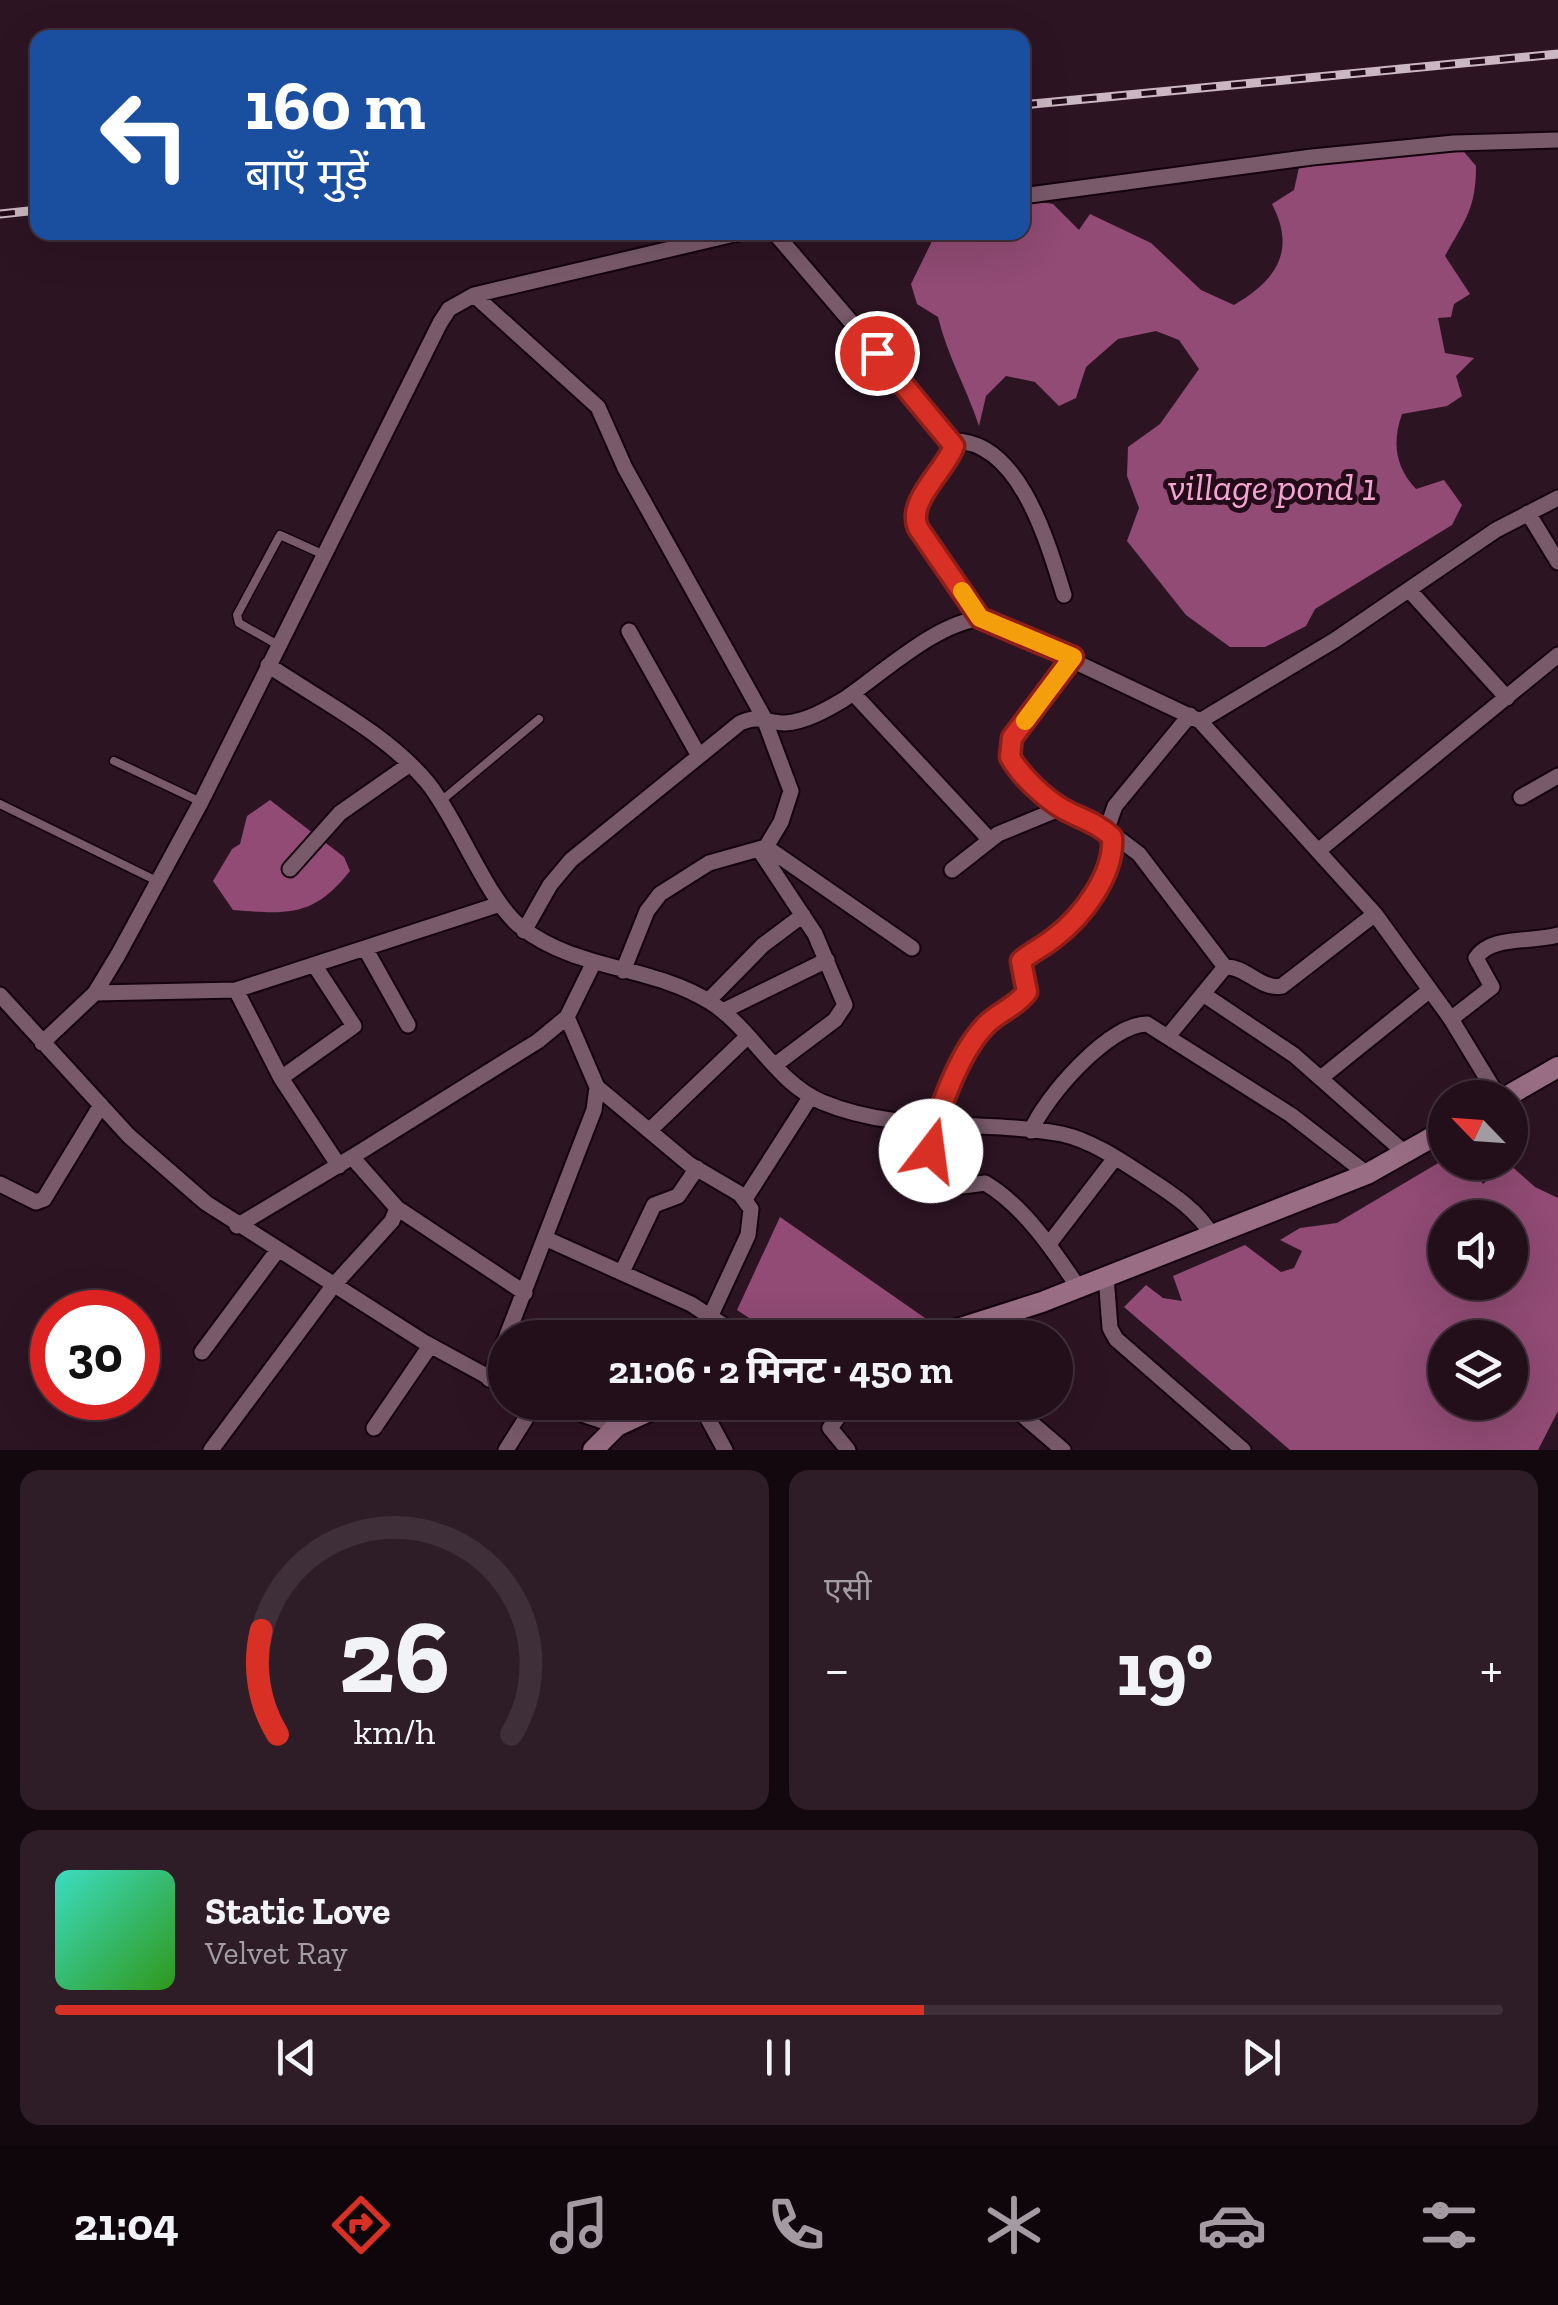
<!DOCTYPE html>
<html lang="hi">
<head>
<meta charset="utf-8">
<style>
  :root { --surface:#220f1a; --page:#2e1d27; --text:#f1f3f6; --muted:#a29ca2; --line:#3f2f39; --accent:#d93025 }
  body { margin:0; font-family:"Zilla Slab","Noto Sans Devanagari",serif; background:var(--page); color:var(--text); height:100vh; display:flex; flex-direction:column; font-size:38px; white-space:nowrap }
  * { box-sizing:border-box; margin:0 }
  p { font-size:32px; color:var(--muted) }
  .icon { flex:none; width:55px; height:55px; fill:none; stroke:currentColor; stroke-width:2; stroke-linecap:round; stroke-linejoin:round }
  .map { position:relative; height:1450px; overflow:hidden }
  .sheet { display:flex; flex-direction:column; gap:20px; padding:20px; background:#13080e; flex:1 }
  .sheet>* { flex:none }
  .banner { position:absolute; left:30px; top:30px; width:1000px; height:210px; border-radius:20px; box-shadow:0 10px 40px #0002,0 0 0 2px var(--line); background:#1a4fa0; color:#fff; overflow:hidden }
  .needle { width:65px; rotate:295deg }
  .tools { position:absolute; left:1428px; top:1080px; display:grid; gap:20px }
  .tools a { display:grid; place-items:center; width:100px; height:100px; border-radius:50%; background:var(--surface); box-shadow:0 10px 40px #0002,0 0 0 2px var(--line); font-size:50px }
  .speed { position:absolute; left:30px; top:1290px; display:flex; gap:20px; font-size:50px; font-weight:700; text-align:center }
  .speed>* { display:grid; place-content:center; width:130px; height:130px; border-radius:50%; background:var(--surface); box-shadow:0 10px 40px #0002,0 0 0 2px var(--line); line-height:1 }
  .speed .limit { border:15px solid #d22; background:#fff; color:#111 }
  .pin { position:absolute; display:grid; place-items:center; width:85px; height:85px; color:#fff; margin:-42px; border:5px solid #fff; border-radius:50%; box-shadow:0 2px 10px #0007 }
  .me { position:absolute; width:110px; margin:-55px; rotate:15deg; stroke-linejoin:round; filter:drop-shadow(0 0 8px #0008) }
  .turn { display:flex; align-items:center; gap:35px; height:210px; padding:0 50px; font-size:45px }
  .turn .icon { width:130px; height:130px; stroke-width:2.5 }
  .turn b { display:block; font-size:70px; line-height:85px }
  .big { font-size:75px; font-weight:700; line-height:1.1 }
  .sheet .widget { flex:1; display:flex; flex-direction:column; justify-content:center; gap:15px; min-width:0; padding:0 35px; border-radius:20px; background:var(--page) }
  .sheet .dial { align-items:center; gap:0 }
  .dial svg { height:260px; overflow:visible; fill:none; stroke:var(--line); stroke-width:7; stroke-linecap:round; text-anchor:middle }
  .dial text { fill:var(--text); stroke:none }
  .song { display:flex; align-items:center; gap:30px }
  .cover { width:120px; height:120px; border-radius:15px; background:linear-gradient(135deg,hsl(170 70% 55%),hsl(110 70% 35%)) }
  .played { height:10px; border-radius:5px; background:linear-gradient(90deg,var(--accent) 60%,var(--line) 60%) }
  .keys { display:flex; justify-content:space-around; direction:ltr }
  .heat { display:flex; justify-content:space-between; align-items:center; font-size:55px; direction:ltr }
  .sheet .tiles { flex:1; display:grid; gap:20px; grid-template-columns:1fr 1fr }
  .widget:last-child { grid-column:span 2 }
  .trip { position:absolute; left:488px; top:1320px; width:585px; height:100px; border-radius:50px; background:var(--surface); box-shadow:0 10px 40px #0002,0 0 0 2px var(--line); font-weight:700; line-height:100px; text-align:center }
  .menu { display:flex; height:160px; justify-content:space-around; align-items:center; background:#0e060a; color:var(--muted) }
  .menu .icon { width:70px; height:70px }
  .menu .active { color:var(--accent) }
  .menu b { font-size:45px; color:var(--text) }
  .map>svg:first-child { display:block }
</style>
</head>
<body>
<div class="map">
<svg width="1558" height="1450" viewBox="0 0 1558 1450">
  <rect width="100%" height="100%" fill="#2d1423"/>
  <path fill="#914b74" fill-rule="evenodd" d="M1454,140L1476,166C1476,209 1465,220 1445,256L1470,294L1454,304L1451,317L1438,318L1445,353L1474,358L1456,376L1462,396L1447,406L1402,414C1392,442 1395,467 1416,489L1444,480L1462,505L1452,525L1315,609L1306,626L1265,647H1230L1186,615L1127,541L1139,508L1127,476L1128,447L1160,424L1199,369L1179,340L1156,331L1118,339L1086,367L1076,398L1059,406L1035,382L1006,376L986,396L979,426C967,389 947,355 938,317L917,304L911,284L936,233L1022,232L1023,199L1053,204L1079,230L1090,214L1151,243L1201,290L1234,305C1275,281 1297,252 1272,204L1294,190L1301,158L1314,148Z
    M270,800L344,857L350,871C313,918 287,914 233,910L213,881L232,849L240,844L247,816Z
    M1445,1159V1162L1469,1163L1483,1184L1508,1163L1535,1187L1558,1198V1411L1538,1450H1290L1124,1307L1146,1285L1163,1298L1182,1301L1173,1276L1245,1245L1281,1272L1294,1268L1302,1251L1280,1240L1300,1228L1337,1223ZM1445,1218H1510V1282H1445ZM1445,1338H1510V1402H1445Z
    M780,1217L925,1318L936,1329L872,1338L778,1337L737,1310Z"/>
  <g fill="none" stroke-linecap="round" stroke-linejoin="round">
    <g stroke="#14020c" stroke-width="11">
      <path id="lane" d="M278,645L239,623L237,615L280,535L322,554
        M114,761L201,802
        M441,801L539,719
        M0,804L159,882"/>
    </g>
    <g stroke="#14020c" stroke-width="19">
      <path id="street" d="M1022,196L1312,157L1454,143L1558,140
        M774,232L953,441V451L918,505L915,521L980,618
        M474,295L598,407L625,468L763,716L791,791L781,822L766,847L709,863L660,894L647,911L623,971
        M953,441C1020,440 1048,544 1064,595
        M1528,513L1558,562
        M1410,591L1507,698
        M629,631L699,756
        M268,665C320,700 386,733 427,782C458,820 488,902 521,927C577,971 651,965 710,1002C753,1029 775,1082 822,1102C898,1134 983,1119 1062,1134C1093,1141 1123,1162 1149,1179C1172,1194 1197,1210 1211,1234
        M853,693L989,839
        M1200,721L1335,640L1496,530L1558,498
        M1521,797L1558,776
        M1064,809L1024,776L1008,752L1012,739L1073,657
        M766,847L912,948
        M760,851L815,934L845,1005L835,1020L775,1065
        M1318,851L1558,655
        M290,869L340,813L410,764
        M952,870L998,834L1054,811H1070L1098,823L1139,854L1225,967
        M524,931L550,885L571,860L740,723C760,714 766,723 785,723C805,722 826,710 843,700C878,677 942,617 985,619L1200,721L1375,914L1451,1019L1499,1098
        M365,948L408,1025
        M236,990L281,1078L339,1166
        M95,993L236,990L500,904
        M1203,994L1294,1055L1405,1153
        M0,995L129,1136L206,1203L424,1342L505,1386
        M708,1001L763,945L803,915
        M723,1011L827,960
        M1451,1019L1492,987L1476,958C1490,935 1531,943 1558,935
        M1169,1035L1225,967C1246,966 1260,990 1282,986L1375,914
        M42,1043L95,993L118,955L201,802L440,323L449,309L474,295L743,232
        M1322,1077L1430,990
        M281,1078L354,1026L315,966
        M597,1087L689,1164L740,1194L751,1209L748,1235L711,1315
        M650,1130L748,1036
        M1031,1131C1045,1097 1109,1024 1147,1024L1291,1115L1367,1174
        M352,1157L538,1041L567,1017
        M0,1184L36,1202L44,1199L101,1105
        M745,1199L811,1096
        M397,1208L525,1293
        M547,1239L691,1304L743,1338
        M1049,1244L1115,1158
        M622,1272L654,1205L678,1196L697,1168
        M1106,1276L1110,1328L1116,1339L1243,1450
        M1078,1287C1054,1251 1023,1205 985,1183L963,1186L955,1182L941,1168L932,1144L950,1087L970,1045L990,1021L1027,992L1021,961L1067,927L1095,892L1111,861L1109,823L1115,806L1190,715
        M506,1338L594,1110L597,1087L567,1017L593,964
        M202,1352L277,1251
        M489,1379L505,1340
        M546,1402L617,1426
        M699,1402L725,1450
        M1007,1402L1063,1450
        M374,1428L430,1346
        M211,1450L333,1286L392,1221L397,1208L352,1157L237,1226
        M506,1450L536,1402
        M848,1450L830,1428L849,1402"/>
    </g>
    <g stroke="#14020c" stroke-width="24">
      <path id="secondary" d="M1504,1098L1558,1067
        M929,1338L1042,1302L1367,1174L1445,1130
        M593,1450L617,1426L669,1402"/>
    </g>
    <use href="#lane" stroke="#795a6a" stroke-width="8"/>
    <use href="#street" stroke="#795a6a" stroke-width="15"/>
    <use href="#secondary" stroke="#996e84" stroke-width="20"/>
    <g stroke="#cab7c1" stroke-width="9">
      <path id="rail" d="M1022,105L1558,54
        M0,214L38,210"/>
    </g>
    <use href="#rail" stroke="#230b19" stroke-width="5" stroke-dasharray="15" stroke-linecap="butt"/>
  </g>
  <g fill="none" stroke-linecap="round" stroke-linejoin="round">
    <g stroke="#8d1f18" stroke-width="25">
      <path id="route" d="M877,353L954,446C946,470 906,501 918,528L980,618L1073,657L1012,738L1010,757C1020,775 1044,798 1063,809C1081,819 1096,822 1112,837C1115,874 1082,917 1054,938C1043,947 1031,952 1021,961L1027,992C1015,1008 996,1013 984,1027C959,1054 935,1115 931,1151"/>
    </g>
    <use href="#route" stroke="#d93025" stroke-width="18"/>
    <path stroke="#f59e0b" stroke-width="18" d="M962,591L980,618L1073,657L1025,721"/>
  </g>
  <g text-anchor="middle" dominant-baseline="central" stroke-width="10" stroke-linejoin="round" paint-order="stroke">
    <g font-size="38" font-style="italic" fill="#f5a4d1" stroke="#230b19">
      <text x="1272" y="487">village pond 1</text>
    </g>
  </g>
</svg>
<div class="tools">
<a><svg class="needle" viewBox="-14 -14 28 28"><path d="M0-13l5 13h-10z" fill="#e53935"/><path d="M0 13l5-13h-10z" fill="#a29ca2"/></svg></a>
<a><svg class="icon" aria-label="sound" viewBox="0 0 24 24"><path d="M4 9h4l5-4v14l-5-4H4zM17 9q2 3 0 6"/></svg></a>
<a><svg class="icon" aria-label="layers" viewBox="0 0 24 24"><path d="M12 4l9 5-9 5-9-5zM3 14l9 5 9-5"/></svg></a>
</div>
<div class="speed"><div class="limit">30</div></div>
<div class="pin" style="left:877px;top:353px;background:#d93025"><svg class="icon" aria-label="arrive" viewBox="0 0 24 24"><path d="M6 21V4h12l-3 4 3 4H6"/></svg></div>
<svg class="me" style="left:931px;top:1151px" viewBox="-20 -20 40 40"><circle r="19" fill="#fff"/><path d="M0-13L10 11 0 6-10 11z" fill="#d93025"/></svg>
<div class="trip">21:06 · 2 मिनट · 450 m</div>
<div class="banner">
<div class="turn"><svg class="icon" aria-label="left" viewBox="0 0 24 24"><path d="M17 20v-9H6M10 6l-5 5 5 5"/></svg><div><b>160 m</b>बाएँ मुड़ें</div></div>
</div>
</div>
<section class="sheet">
<div class="tiles">
<div class="widget dial"><svg viewBox="0 0 100 80">
<path d="M14 69A42 42 0 1 1 86 69"/>
<path d="M14 69A42 42 0 0 1 9 37" stroke="#d93025"/>
<text x="50" y="56" font-size="32" font-weight="700">26</text>
<text x="50" y="72" font-size="11">km/h</text>
</svg></div>
<div class="widget"><p>एसी</p>
<div class="heat"><a>−</a><b class="big">19°</b><a>+</a></div>
</div>
<div class="widget">
<div class="song"><i class="cover"></i><div><b>Static Love</b><p>Velvet Ray</p></div></div>
<div class="played"></div>
<div class="keys"><svg class="icon" aria-label="previous" viewBox="0 0 24 24"><path d="M18 5L8 12l10 7zM5 5v14"/></svg><svg class="icon" aria-label="pause" viewBox="0 0 24 24"><path d="M8 5v14M16 5v14"/></svg><svg class="icon" aria-label="next" viewBox="0 0 24 24"><path d="M6 5l10 7-10 7zM19 5v14"/></svg></div>
</div>
</div>
</section>
<nav class="menu">
<b>21:04</b>
<svg class="icon active" aria-label="directions" viewBox="0 0 24 24"><path d="M12 3l9 9-9 9-9-9zM9 14v-3h6M13 9l2 2-2 2"/></svg>
<svg class="icon" aria-label="music" viewBox="0 0 24 24"><path d="M9 18V5l10-2v13"/><circle cx="6" cy="18" r="3"/><circle cx="16" cy="16" r="3"/></svg>
<svg class="icon" aria-label="phone" viewBox="0 0 24 24"><path d="M5 4h4l2 5-3 2q2 4 5 5l2-3 5 2v4C11 20 4 13 5 4z"/></svg>
<svg class="icon" aria-label="climate" viewBox="0 0 24 24"><path d="M12 3v18M4 7l16 10M4 17L20 7"/></svg>
<svg class="icon" aria-label="car" viewBox="0 0 24 24"><path d="M5 17H2v-5l4-1 3-4h7l3 4 3 1v5h-3M9 17h6M6 11h13"/><circle cx="7" cy="17" r="2"/><circle cx="17" cy="17" r="2"/></svg>
<svg class="icon" aria-label="filters" viewBox="0 0 24 24"><path d="M4 7h16M4 17h16"/><circle cx="9" cy="7" r="2"/><circle cx="15" cy="17" r="2"/></svg>
</nav>
</body>
</html>
